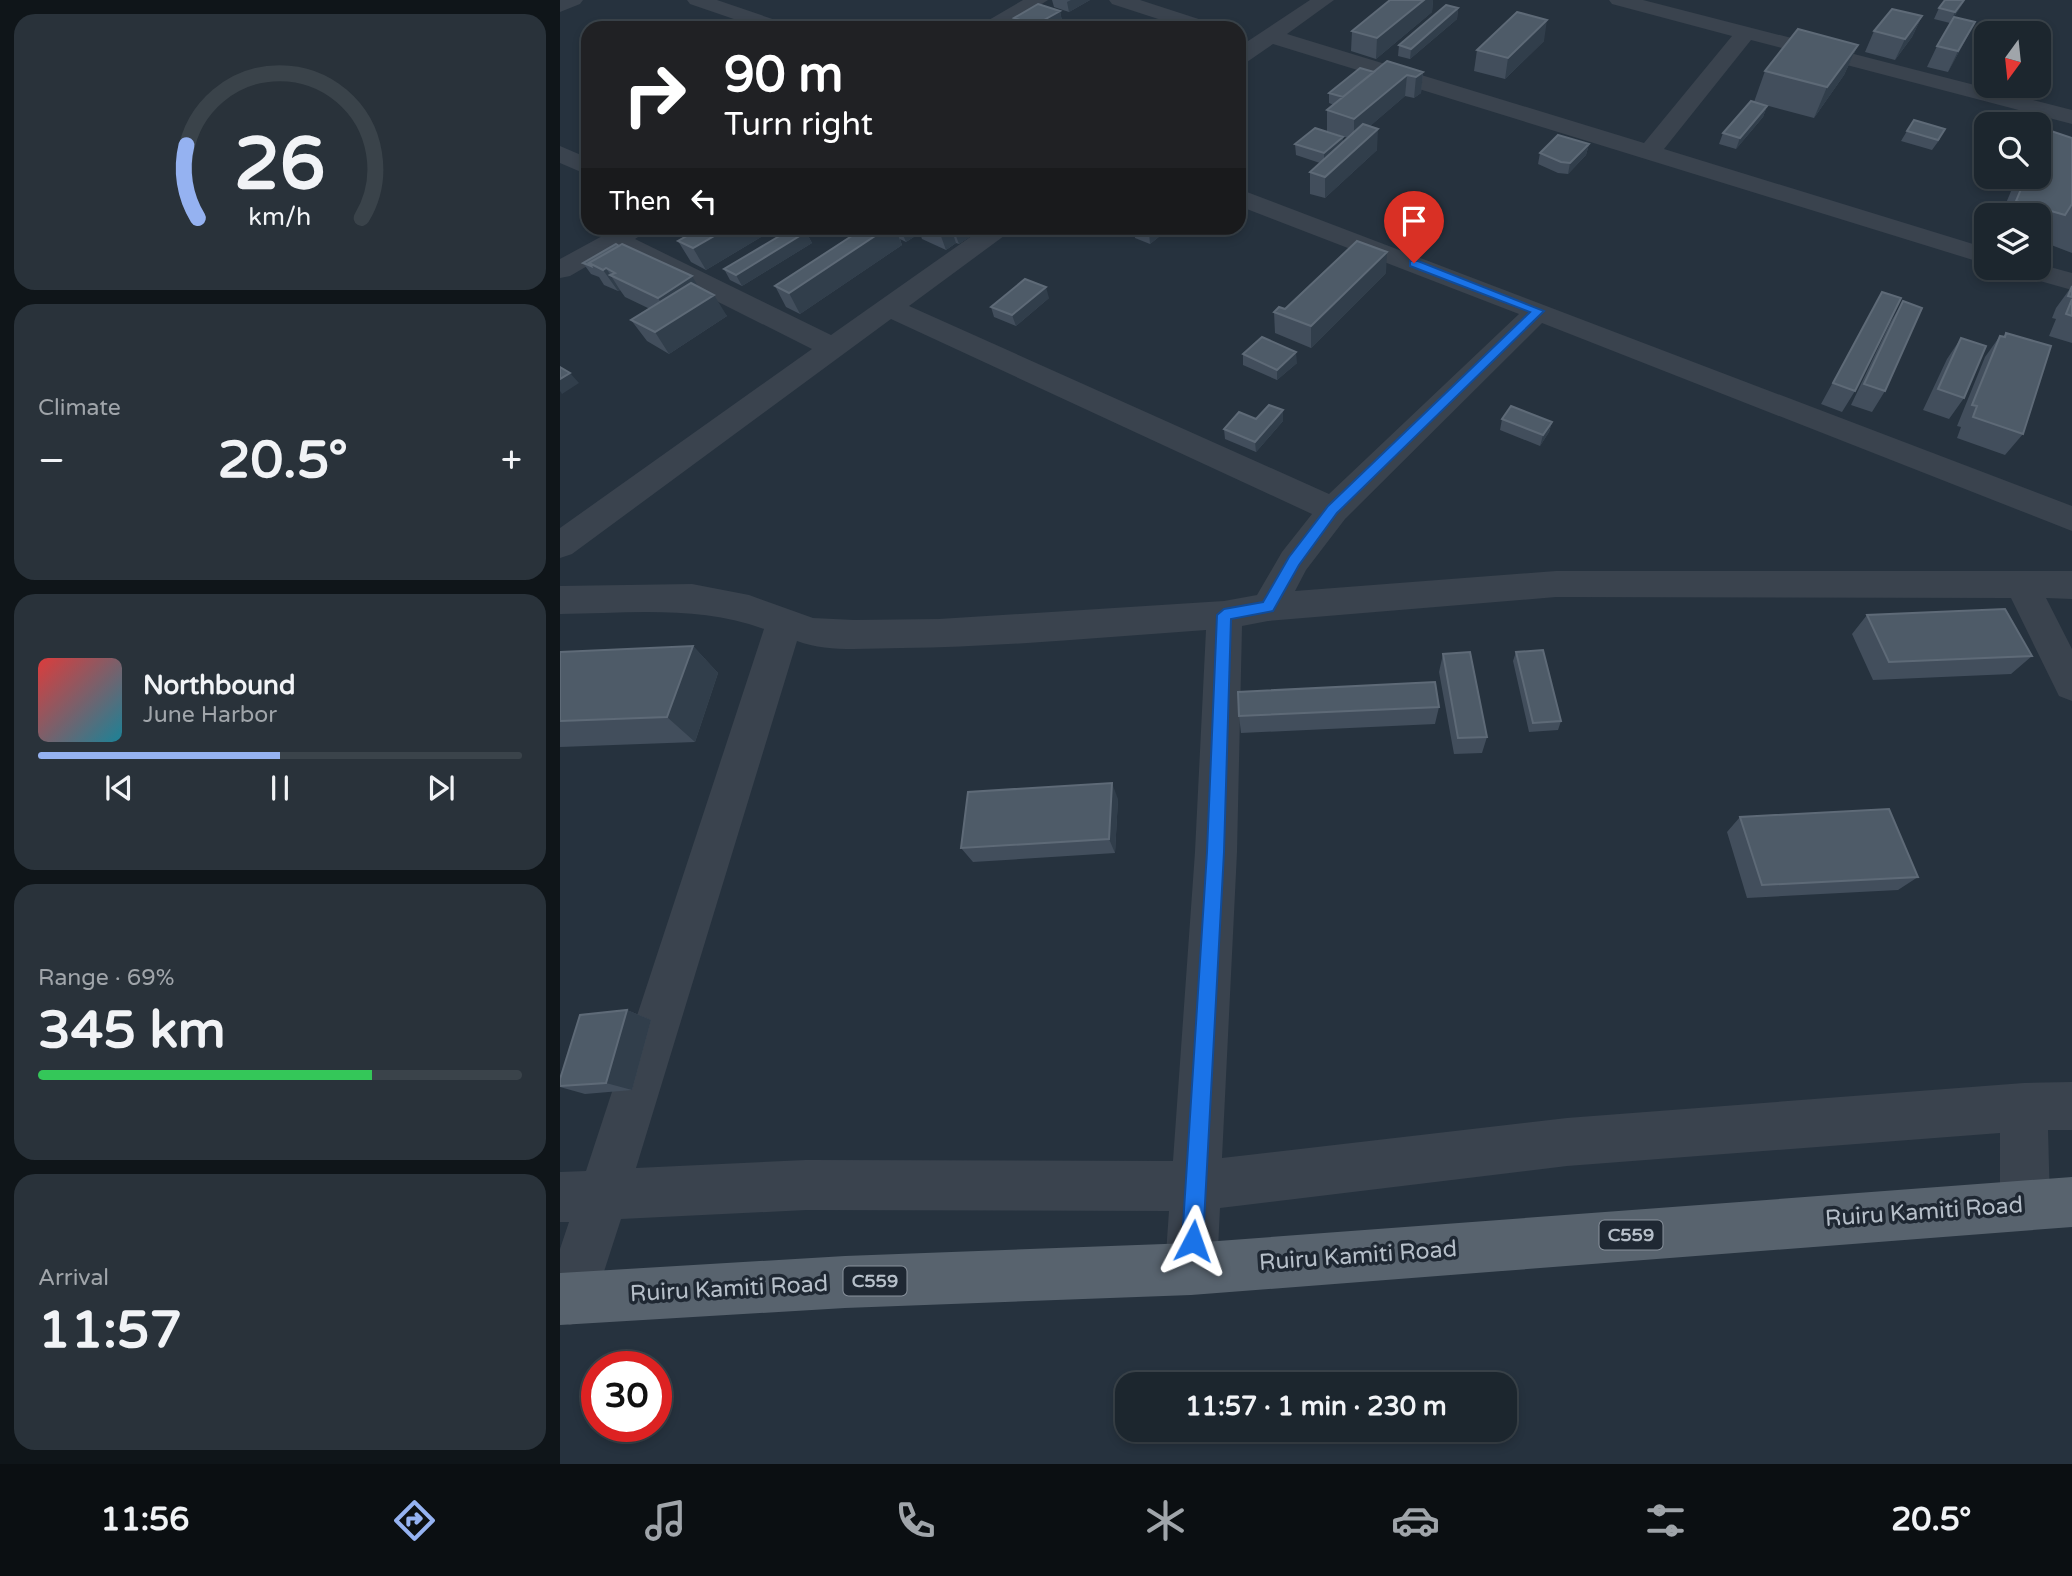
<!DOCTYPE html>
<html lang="en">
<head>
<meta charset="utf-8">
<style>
  :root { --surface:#1c262e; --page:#29323a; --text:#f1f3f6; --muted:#a0a5aa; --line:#3a434a; --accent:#95b2f1 }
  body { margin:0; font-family:"Varela Round",sans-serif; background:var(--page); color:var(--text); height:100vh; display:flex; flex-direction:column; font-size:26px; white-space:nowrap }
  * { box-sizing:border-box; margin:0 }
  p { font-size:23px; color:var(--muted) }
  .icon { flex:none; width:38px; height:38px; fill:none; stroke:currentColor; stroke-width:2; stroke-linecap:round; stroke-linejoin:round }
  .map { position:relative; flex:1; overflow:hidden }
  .drawer { display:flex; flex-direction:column; gap:14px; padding:14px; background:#0f1519; width:560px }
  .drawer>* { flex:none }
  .hud { position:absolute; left:21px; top:21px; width:665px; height:214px; border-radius:21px; box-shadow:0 4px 10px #0003,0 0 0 2px var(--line); background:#202124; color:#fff; overflow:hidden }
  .needle { width:46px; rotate:195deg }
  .buttons { position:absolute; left:1414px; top:21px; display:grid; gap:14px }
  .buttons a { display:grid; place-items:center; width:77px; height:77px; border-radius:14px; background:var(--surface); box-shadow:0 4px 10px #0003,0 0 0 2px var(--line); font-size:35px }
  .speed { position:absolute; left:21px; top:1351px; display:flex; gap:14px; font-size:35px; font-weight:700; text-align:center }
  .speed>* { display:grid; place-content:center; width:91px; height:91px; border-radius:50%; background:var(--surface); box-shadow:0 4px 10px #0003,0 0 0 2px var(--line); line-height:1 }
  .speed .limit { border:10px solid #d22; background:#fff; color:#111 }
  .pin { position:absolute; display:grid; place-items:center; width:60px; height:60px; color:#fff; margin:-72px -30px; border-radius:50% 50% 50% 0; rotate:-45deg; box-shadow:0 0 7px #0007 }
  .pin .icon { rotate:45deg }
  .me { position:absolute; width:77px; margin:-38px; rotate:4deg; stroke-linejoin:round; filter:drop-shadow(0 0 5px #0008) }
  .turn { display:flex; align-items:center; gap:24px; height:147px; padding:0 28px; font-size:32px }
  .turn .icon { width:91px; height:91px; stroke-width:2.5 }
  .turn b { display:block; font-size:49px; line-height:60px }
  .then { display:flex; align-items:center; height:66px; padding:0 28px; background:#0003; gap:14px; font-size:26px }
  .big { font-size:52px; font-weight:700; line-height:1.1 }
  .drawer .widget { flex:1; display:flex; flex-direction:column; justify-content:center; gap:10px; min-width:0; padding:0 24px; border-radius:21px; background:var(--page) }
  .drawer .dial { align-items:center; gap:0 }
  .dial svg { height:182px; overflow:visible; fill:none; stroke:var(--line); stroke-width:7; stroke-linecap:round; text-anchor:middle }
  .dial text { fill:var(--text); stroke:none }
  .song { display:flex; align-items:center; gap:21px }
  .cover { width:84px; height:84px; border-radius:10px; background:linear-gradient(135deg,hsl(0 70% 55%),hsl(190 70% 35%)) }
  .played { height:7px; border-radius:4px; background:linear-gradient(90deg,var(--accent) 50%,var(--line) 50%) }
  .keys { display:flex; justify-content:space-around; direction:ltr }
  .heat { display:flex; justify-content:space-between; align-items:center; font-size:38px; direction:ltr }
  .charge { height:10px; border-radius:5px; background:linear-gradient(90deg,#34c759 69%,var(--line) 0) }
  .trip { position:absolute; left:555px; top:1372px; width:402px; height:70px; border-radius:21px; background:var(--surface); box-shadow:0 4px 10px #0003,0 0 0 2px var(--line); font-weight:700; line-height:70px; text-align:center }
  .dock { display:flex; height:112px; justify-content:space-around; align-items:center; background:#0b0f12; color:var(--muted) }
  .dock .icon { width:49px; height:49px }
  .dock .selected { color:var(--accent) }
  .dock b { font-size:32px; color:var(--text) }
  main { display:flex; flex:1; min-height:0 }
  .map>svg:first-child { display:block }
</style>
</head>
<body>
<main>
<section class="drawer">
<div class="widget dial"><svg viewBox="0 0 100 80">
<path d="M14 69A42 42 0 1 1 86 69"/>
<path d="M14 69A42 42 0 0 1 9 37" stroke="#95b2f1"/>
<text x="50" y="56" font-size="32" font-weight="700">26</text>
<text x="50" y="72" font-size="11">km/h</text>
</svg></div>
<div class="widget"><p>Climate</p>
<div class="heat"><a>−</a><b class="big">20.5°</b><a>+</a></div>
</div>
<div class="widget">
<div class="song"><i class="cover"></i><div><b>Northbound</b><p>June Harbor</p></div></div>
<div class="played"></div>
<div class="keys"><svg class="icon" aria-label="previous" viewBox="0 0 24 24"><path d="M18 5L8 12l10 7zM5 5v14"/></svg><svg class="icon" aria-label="pause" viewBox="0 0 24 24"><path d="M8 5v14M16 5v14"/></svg><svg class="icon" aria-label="next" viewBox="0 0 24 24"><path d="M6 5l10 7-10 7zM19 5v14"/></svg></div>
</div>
<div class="widget"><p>Range · 69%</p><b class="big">345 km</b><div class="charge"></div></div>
<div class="widget"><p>Arrival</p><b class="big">11:57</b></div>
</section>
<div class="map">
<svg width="1512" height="1464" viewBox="0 0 1512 1464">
  <rect width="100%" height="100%" fill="#26323e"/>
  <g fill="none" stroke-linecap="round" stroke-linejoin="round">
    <path fill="#3a434e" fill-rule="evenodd" d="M0,0H23L20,4L0,12Z
      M127,0H157L227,24L230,28H200L130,4Z
      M463,0H488L444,28H419L422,24Z
      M549,0H580L654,24L657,28H626L552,4Z
      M750,0H774L727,34L1084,143L1172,36L1052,4L1049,0H1083L1512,110V124L1191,40L1104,149L1426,248V264L713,44L687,62L679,63V47Z
      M0,146L28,158V175L0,163Z
      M679,189L1512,506V531L982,323L785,519L746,570L735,591L996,571H1512V599L1486,598L1512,649V701L1499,696L1451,598L996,597L708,621L682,626L677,852L662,1158L1007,1118L1464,1083L1512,1082V1130H1488L1490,1204L1483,1222L1465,1229L1447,1222L1440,1204V1133L1007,1166L660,1208L657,1269L649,1287L631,1295L613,1287L605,1269L609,1211L246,1210L61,1219L29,1318L10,1325L0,1321V1249L9,1222H0V1172L26,1171L204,629C139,605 69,613 0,614V586L132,584L189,595L253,618L294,620L379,619L664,601L697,595L722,552L752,514L331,319L12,554L0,558V528L252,349L55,250L10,276L0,278V259L57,228H88L84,233L75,239L271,335L423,228H452L448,233L349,306L769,494L959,314L679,206ZM646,630L635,852L613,1161L246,1160L76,1168L237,641C269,653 308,648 342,648C443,647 545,637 646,630Z
      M1479,264L1512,273V290L1455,274L1452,268H1479Z"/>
    <path fill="#58636e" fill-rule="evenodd" d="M1512,1177V1227L631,1295L285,1308L0,1325V1273L285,1256L631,1243Z"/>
  </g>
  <path fill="#424e5c" d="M492,0H530L509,12L494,7Z
    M830,0H873L872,12L816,59L791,51L792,31Z
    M1385,0H1405L1390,23L1374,19L1379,8Z
    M898,8L897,19L850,59L838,56L839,45Z
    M500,11L502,21L490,28H456L454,18Z
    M1362,16L1352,37L1335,60L1305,52L1314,31Z
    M1415,22L1388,72L1367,67L1377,46Z
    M984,41L945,79L914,71L917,50Z
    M1298,45L1284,75L1254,118L1194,102L1205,71Z
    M814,72H863L861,93L854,98L845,96L810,126L817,150L765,198L750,194V172L760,163L736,155L735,144L783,137V143L788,138L767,131V110L774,105L769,103V93Z
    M1207,106L1203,117L1176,149L1159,144L1163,133Z
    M1485,129L1512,138V253L1486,243L1479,253V215H1441L1457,177H1479V140Z
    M1347,131L1380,139L1372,150L1341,141Z
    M1029,144L1026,155L1008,174L998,173L978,164L980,153Z
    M141,228H216L146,270L131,262L118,241Z
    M304,228H423L399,244L396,243L386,250L362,239L360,233L346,242L340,239L342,245L240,314L226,307L215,286Z
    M574,228H610L590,244L575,238Z
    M246,232L252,243L182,286L170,280L164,269Z
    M23,263L139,287L167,316L109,354L87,341L71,320L90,309L65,297L60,290L58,291L44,285L39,277L31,274Z
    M826,273L751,348L715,333L714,312Z
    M1512,286V343L1489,336L1496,319L1492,318L1496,308Z
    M1322,292L1295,391L1282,412L1261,404Z
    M489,298L456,326L434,317L431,307Z
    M1343,301L1325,391L1312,412L1291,405L1330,323Z
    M1446,333L1463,434L1445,455L1397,438L1401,427L1397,426L1425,357L1440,336L1443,337Z
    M1401,338L1404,398L1389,419L1363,410L1387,359Z
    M683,354L737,363L717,380L683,365Z
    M723,410V421L696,452L665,439L664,429Z
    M942,419L992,422L989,432L980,446L940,430Z
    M1307,615L1472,656L1451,674L1313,680L1292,634Z
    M133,646L158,673L135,742L0,747V652Z
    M956,652L1001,721L998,730L969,732L953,661Z
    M883,654L927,737L922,753L894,754L879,672Z
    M879,707L875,724L681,733L679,716Z
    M558,799L555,853L413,862L401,848Z
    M1180,817L1358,877L1338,890L1187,898L1167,832Z
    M67,1010L91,1020L72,1090L25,1094L0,1087V1079Z"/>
  <path fill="#313e4b" d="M511,0H530L509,12L507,2Z
    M864,0H873L872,12L816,59L817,38Z
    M1404,0H1405L1403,3L1390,23L1395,12Z
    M898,8L897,19L850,59L851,49Z
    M500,11L502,21L490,28H476L475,25Z
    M1362,16L1352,37L1335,60L1345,39Z
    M987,20L984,41L945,79L948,58Z
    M1415,22L1404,43L1388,72L1398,51Z
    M1298,45L1284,75L1254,118L1267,87Z
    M863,72L861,93L854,98L856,77Z
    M847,75L845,96L794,140V119Z
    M681,85L683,106L679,109V87Z
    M1207,106L1203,117L1176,149L1180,138Z
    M818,129L817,150L765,198V177Z
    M783,137V148L764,164V153Z
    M1029,144L1026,155L1008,174L1010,163Z
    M168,228H216L146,270L133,248Z
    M252,228H260L254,232Z
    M327,228H335L342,245L240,314L229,293Z
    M340,228H358L360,233L346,242Z
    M378,228H391L396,243L386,250Z
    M393,228H423L399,244Z
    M595,228H610L590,244L589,233Z
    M246,232L252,243L182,286L176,275Z
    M71,251L55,273L46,268L60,290L58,291L43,270Z
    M827,252L826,273L751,348V326Z
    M132,276L145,298L112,320L98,298Z
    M486,287L489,298L456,326L452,315Z
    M154,295L167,316L109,354L95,332Z
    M736,352L737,363L717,380V370Z
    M10,373L19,383L2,394L0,391V379Z
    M723,410V421L696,452L695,442Z
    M992,422L989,432L980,446L983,435Z
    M133,646L158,673L135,742L107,717Z
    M552,783L558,799L555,853L549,839Z
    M67,1010L91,1020L72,1090L46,1083Z"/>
  <path fill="#4e5b68" stroke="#5e6a77" stroke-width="2" d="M830,0H864L817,38L792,31Z
    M1385,0H1404L1395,12L1379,8Z
    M478,4L500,11L475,25L454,18Z
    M886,5L898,8L851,49L839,45Z
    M1332,9L1362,16L1345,39L1314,31Z
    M957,12L987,20L948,58L917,50Z
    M1394,17L1415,22L1398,51L1377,46Z
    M557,20L581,28H545Z
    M1238,29L1298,45L1267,87L1205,71Z
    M827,61L863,72L856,77L847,75L794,119L767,110Z
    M800,68L814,72L783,97L769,93Z
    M1191,101L1207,106L1180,138L1163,133Z
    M1354,120L1385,129L1378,140L1347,131Z
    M803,124L818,129L765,177L750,172Z
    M755,128L783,137L764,153L735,144Z
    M1485,129L1512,138V204L1505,215L1456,201L1466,177H1479V146Z
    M998,135L1029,144L1010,163L1001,162L980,153Z
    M141,228H168L133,248L118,241Z
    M233,228H236L246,232L176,275L164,269Z
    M304,228H327L229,293L215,286Z
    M575,228H595L589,233Z
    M797,241L827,252L751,326L714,312L719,307L725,309Z
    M56,244L59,246L29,263L31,266L23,263Z
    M62,244L132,276L98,298L50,275L55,273L46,268L43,270L29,263Z
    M465,279L486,287L452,315L431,307Z
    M131,283L154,295L95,332L71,320Z
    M1512,286V297L1508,296Z
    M1322,292L1341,298L1295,391L1273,383Z
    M1512,299V316L1506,314Z
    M1343,301L1362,308L1325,391L1304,384Z
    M1446,333L1491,346L1463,434L1413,417L1417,406L1412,405L1440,336L1445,337Z
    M702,337L736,352L717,370L683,354Z
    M1401,338L1426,346L1404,398L1378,389Z
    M0,367L10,373L0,379Z
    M709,405L723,410L695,442L664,429L679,412L696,419Z
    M951,406L992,422L983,435L942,419Z
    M1445,609L1472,656L1329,662L1307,615Z
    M133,646L107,717L0,721V652Z
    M983,650L1001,721L973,723L956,652Z
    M910,652L927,737L898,738L883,654Z
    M875,682L879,707L679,716L678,692Z
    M552,783L549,839L401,848L408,792Z
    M1329,809L1358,877L1202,885L1180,817Z
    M67,1010L46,1083L0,1086V1079L20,1015Z"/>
  <path fill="#1a73e8" stroke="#114b97" stroke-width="2" d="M850,261H858L984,311L777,513L739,565L713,611L671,619L664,852L643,1241L640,1249L633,1252L625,1249L622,1241L647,852L657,615L664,609L703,602L729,557L768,506L970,312L850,266Z"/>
  <g text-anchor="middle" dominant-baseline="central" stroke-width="7" stroke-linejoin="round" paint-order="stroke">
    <g fill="#1f2833" stroke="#89929c" stroke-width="2">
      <rect x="1039.5" y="1220.5" width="63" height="29" rx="5"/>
      <rect x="283.5" y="1266.5" width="63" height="29" rx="5"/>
    </g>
    <g font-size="18" font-weight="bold" fill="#b6bfc9">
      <text x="1071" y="1235">C559</text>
      <text x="315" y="1281">C559</text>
    </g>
    <g font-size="23" fill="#b6bfc9" stroke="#1f2833">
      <text transform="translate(1364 1212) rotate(-4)">Ruiru Kamiti Road</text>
      <text transform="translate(798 1256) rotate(-4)">Ruiru Kamiti Road</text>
      <text transform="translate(169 1289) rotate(-3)">Ruiru Kamiti Road</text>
    </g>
  </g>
</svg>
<div class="buttons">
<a><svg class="needle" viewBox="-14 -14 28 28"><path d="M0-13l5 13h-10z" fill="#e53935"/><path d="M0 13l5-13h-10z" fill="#a0a5aa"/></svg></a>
<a><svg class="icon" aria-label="search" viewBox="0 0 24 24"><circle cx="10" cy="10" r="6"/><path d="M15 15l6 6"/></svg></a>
<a><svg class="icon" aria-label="layers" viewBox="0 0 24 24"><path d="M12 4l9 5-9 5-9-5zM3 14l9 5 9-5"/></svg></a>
</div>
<div class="speed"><div class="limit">30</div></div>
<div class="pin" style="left:854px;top:263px;background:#d93025"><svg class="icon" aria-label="arrive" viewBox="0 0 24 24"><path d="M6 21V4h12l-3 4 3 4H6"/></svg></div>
<svg class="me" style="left:633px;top:1241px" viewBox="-20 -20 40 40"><path d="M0-17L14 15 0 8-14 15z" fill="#1a73e8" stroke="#fff" stroke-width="4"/></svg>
<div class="trip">11:57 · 1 min · 230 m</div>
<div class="hud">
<div class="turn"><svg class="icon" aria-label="right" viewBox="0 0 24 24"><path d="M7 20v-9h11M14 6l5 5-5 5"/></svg><div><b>90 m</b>Turn right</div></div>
<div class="then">Then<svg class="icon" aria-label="left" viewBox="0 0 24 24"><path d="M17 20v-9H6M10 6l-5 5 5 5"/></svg></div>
</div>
</div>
</main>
<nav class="dock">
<b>11:56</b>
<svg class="icon selected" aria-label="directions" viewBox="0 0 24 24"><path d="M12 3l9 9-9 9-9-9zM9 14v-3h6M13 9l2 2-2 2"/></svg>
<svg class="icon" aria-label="music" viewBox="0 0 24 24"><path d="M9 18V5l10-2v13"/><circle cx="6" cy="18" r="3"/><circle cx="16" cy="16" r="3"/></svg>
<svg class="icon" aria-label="phone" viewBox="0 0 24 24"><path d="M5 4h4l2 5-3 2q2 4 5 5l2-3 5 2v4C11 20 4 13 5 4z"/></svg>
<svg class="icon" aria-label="climate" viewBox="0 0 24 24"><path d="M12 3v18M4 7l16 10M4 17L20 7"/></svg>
<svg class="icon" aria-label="car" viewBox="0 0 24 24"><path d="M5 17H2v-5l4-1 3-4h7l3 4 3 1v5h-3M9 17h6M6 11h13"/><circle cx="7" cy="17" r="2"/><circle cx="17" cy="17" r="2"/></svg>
<svg class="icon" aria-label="filters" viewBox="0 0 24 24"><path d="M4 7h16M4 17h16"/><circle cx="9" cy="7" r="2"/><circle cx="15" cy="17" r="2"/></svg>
<b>20.5°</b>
</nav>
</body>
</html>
